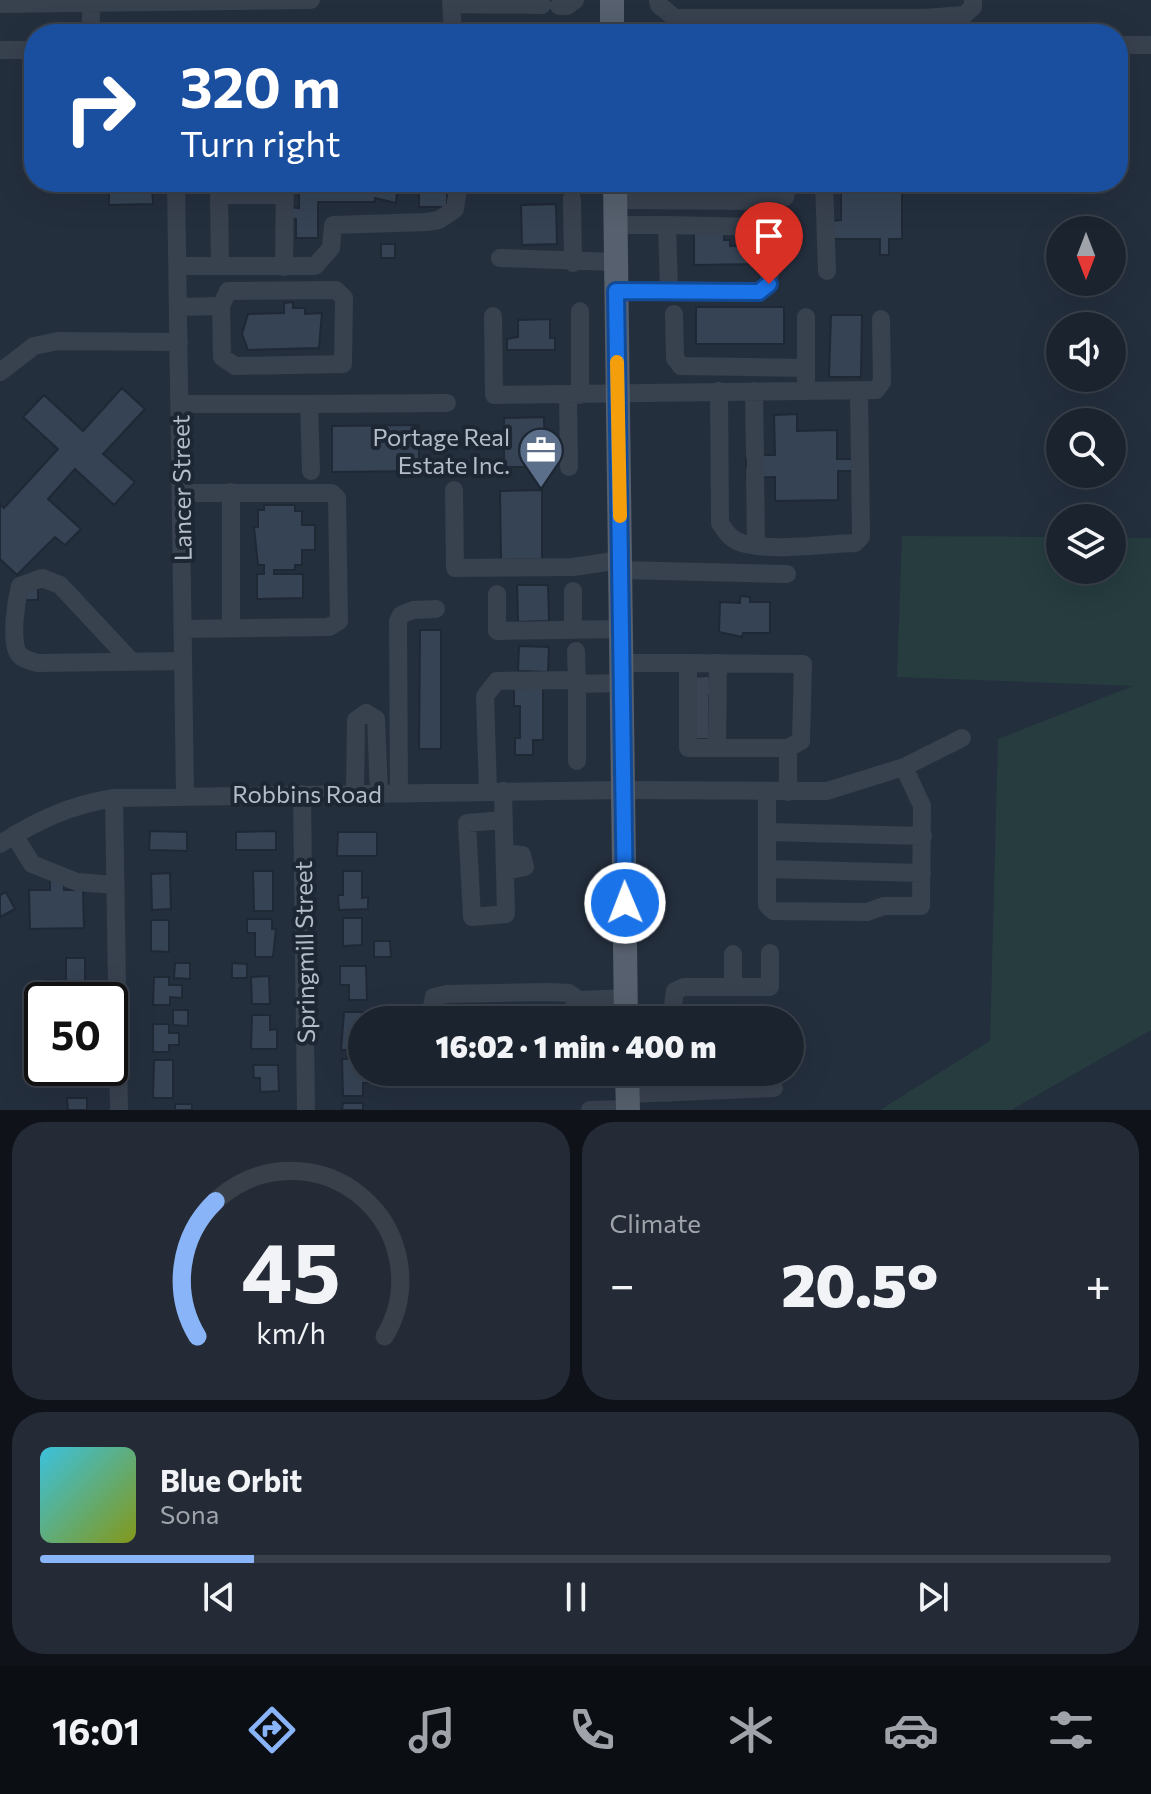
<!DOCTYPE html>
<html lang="en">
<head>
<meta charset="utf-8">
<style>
  :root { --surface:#1b232e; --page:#242b36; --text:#f1f3f6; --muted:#a0a4aa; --line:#39404a; --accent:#8ab4f8 }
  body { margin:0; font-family:Commissioner,sans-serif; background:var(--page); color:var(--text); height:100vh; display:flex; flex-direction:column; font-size:30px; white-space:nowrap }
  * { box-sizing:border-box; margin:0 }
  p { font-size:26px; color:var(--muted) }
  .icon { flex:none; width:44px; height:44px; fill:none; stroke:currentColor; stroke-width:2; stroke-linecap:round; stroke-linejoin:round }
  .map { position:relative; height:1110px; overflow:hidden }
  .panel { display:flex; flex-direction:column; gap:12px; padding:12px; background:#0f1319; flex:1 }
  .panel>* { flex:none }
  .hud { position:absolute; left:24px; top:24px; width:1104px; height:168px; border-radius:32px; box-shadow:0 8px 32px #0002,0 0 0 2px var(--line); background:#1a4fa0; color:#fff; overflow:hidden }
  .needle { width:52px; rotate:180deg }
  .controls { position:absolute; left:1046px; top:216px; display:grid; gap:16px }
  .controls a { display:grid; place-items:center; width:80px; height:80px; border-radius:50%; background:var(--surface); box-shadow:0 8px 32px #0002,0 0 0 2px var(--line); font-size:40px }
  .speed { position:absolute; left:24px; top:982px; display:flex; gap:16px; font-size:40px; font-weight:700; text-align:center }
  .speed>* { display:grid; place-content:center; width:104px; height:104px; border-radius:50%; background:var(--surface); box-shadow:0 8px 32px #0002,0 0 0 2px var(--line); line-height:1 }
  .speed .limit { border:4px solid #111; border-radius:12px; background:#fff; color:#111 }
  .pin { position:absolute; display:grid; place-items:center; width:68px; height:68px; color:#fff; margin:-82px -34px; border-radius:50% 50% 50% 0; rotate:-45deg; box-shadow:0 0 8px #0007 }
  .pin .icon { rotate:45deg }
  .me { position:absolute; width:88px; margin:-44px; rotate:359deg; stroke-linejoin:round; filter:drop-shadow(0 0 6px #0008) }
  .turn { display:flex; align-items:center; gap:28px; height:168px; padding:0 24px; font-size:36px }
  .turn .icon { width:104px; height:104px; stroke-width:2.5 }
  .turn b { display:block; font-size:56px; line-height:68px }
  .big { font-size:60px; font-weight:800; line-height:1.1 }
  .panel .card { flex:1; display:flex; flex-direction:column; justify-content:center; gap:12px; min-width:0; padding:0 28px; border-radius:32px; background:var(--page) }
  .panel .dial { align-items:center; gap:0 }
  .dial svg { height:208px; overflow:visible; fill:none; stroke:var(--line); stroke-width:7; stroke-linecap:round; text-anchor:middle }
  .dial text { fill:var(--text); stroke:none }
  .song { display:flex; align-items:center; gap:24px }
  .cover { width:96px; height:96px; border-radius:12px; background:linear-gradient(135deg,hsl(190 70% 55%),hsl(70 70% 35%)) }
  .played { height:8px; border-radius:4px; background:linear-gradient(90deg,var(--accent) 20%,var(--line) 20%) }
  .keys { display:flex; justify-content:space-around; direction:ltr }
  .heat { display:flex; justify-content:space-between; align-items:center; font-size:44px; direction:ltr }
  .panel .tiles { flex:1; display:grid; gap:12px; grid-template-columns:1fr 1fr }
  .card:last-child { grid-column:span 2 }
  .trip { position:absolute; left:348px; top:1006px; width:456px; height:80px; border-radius:40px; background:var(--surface); box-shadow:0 8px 32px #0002,0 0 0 2px var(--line); font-weight:800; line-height:80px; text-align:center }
  .tab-bar { display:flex; height:128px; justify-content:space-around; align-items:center; background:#0b0e12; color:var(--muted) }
  .tab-bar .icon { width:56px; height:56px }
  .tab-bar .active { color:var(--accent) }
  .tab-bar b { font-size:36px; color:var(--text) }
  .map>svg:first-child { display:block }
</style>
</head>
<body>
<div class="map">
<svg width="1151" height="1110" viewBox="0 0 1151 1110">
  <rect width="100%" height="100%" fill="#242f3e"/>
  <path fill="#263c3f" d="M902,536L1060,537V570H1112V538H1151V1030L1011,1110H880L990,1041L998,739L1133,686L897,677Z"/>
  <path fill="#364354" stroke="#1f2835" stroke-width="2" d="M109,182H152L153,204L109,205Z
    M299,182H447V207H419V191H397L396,203L375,198V202H318V238H296V219H291V207L299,208Z
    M690,182H769V193H765V204L690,193Z
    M841,182H902V239H889V255H880V239H831V221L841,220Z
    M556,204L557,244L522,245L521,205Z
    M694,233H724V240H730V246L761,245V264L694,265Z
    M381,244H395V258H381Z
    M293,302V308H305V314L322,313L319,348L248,350L242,334L248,314L284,313V303Z
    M696,307H784V344H696Z
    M831,315H862L861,377H829Z
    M550,319V338H555V350H507V339L518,337V320Z
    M122,388L145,409L103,454L135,482L114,505L75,469L48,499L81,529L65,545L55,537L17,575L0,559V504L4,508L58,449L23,417L44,395L83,431Z
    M797,414V431L837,430V459H853V471H838V500L775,501V477L746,478V455H775L774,415Z
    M544,417L545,467H504V418Z
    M419,425V471L332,472V426Z
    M542,490V559L501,560L500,491Z
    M264,505H295V511H302V525H315V550H302V565H295V570H274V574H303V598L257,599V574H264V565H258L254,527H258V510H264Z
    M517,585H548L549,621L518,622Z
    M26,587H38V600H26Z
    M740,596L750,597V602H770V633H743L742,637L719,632L720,602L740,603Z
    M420,630H441V749H419Z
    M519,646L549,647L548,672L518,671Z
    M514,685H543V740H533V755H515V738H520V706H514Z
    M150,831L187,832V851L149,850Z
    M276,831V850H236V832Z
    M338,832H377V856H337Z
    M253,871H273V911H254Z
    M343,871H362V898L368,897V909L339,910L338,895H343Z
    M170,873L171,909L152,910L151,874Z
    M50,879H64V890H83L84,928L30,929L29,890H50Z
    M6,892L15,909L0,917V895Z
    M343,918H362V945L343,946Z
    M247,919H272V929H276L273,957H255V933H247Z
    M151,920H169V952L151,951Z
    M374,941H390L391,957H374Z
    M66,958H85V982L66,983Z
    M175,963H190V979L174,978Z
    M232,963L247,964V978H232Z
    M340,966H366L367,1000H349V985H340Z
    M269,976L270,1004H252L251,977Z
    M154,977H169V985H182V998L170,997V1005H153Z
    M46,980L61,981V997H45Z
    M173,1010H188V1026L173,1025Z
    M344,1012H363L362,1050H341Z
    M252,1015H270V1030L277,1029V1049H251Z
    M153,1024H169V1033H179V1045H169V1052H153Z
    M362,1058L363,1075L368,1074L369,1083H363V1096H343L342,1059Z
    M154,1060H173V1098H153Z
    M253,1065H278L279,1091L260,1092V1078H254Z
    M70,1068H88V1083L70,1084Z
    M67,1098H87V1110H68Z
    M343,1103H363V1110H342Z
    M175,1104H192V1110H175Z"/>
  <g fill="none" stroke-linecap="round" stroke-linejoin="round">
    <path stroke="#3a4453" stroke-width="18" stroke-dasharray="18 9" stroke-linecap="butt" d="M694,687L709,686
      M694,699H708
      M694,715H708
      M694,729H708"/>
    <path stroke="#38414e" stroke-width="18" d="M451,0L453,34
      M658,0L659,5L675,18H924L964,15L973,7V0
      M0,4L311,0
      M452,4L542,5
      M559,6H567L575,0
      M90,34L92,0
      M1118,45H1151
      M0,50H34
      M176,182L185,794
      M824,182L827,271
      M572,199L573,263
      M615,200L755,201
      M767,202L785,197L789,182
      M615,225H667L669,290L616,291
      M667,225L759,227L771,245L769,284L759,292L669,290
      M500,258L616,262
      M178,266H315L331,248L333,225L426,222L439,220L455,209L459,182
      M220,266L219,195H284
      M284,267L285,182
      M178,307L221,306L222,357L235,366L343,364L344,298L336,290L228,291L221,306
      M674,314L675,358L681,366L806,368
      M493,316L494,395L876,390L882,382L881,319
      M806,317V380
      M0,372L34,346L58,341L179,342
      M719,391L720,523C726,532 731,540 742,543C772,552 824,544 855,543L861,537L859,391
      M754,391L755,456
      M568,395L569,467
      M580,395V311
      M180,404H309L311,471
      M309,404L447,403
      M755,471L756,544
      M454,490L455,568L573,567L621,560
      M181,493H332L337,498L339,621L329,627L183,629
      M621,570L787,574
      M573,591V630
      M497,594V631L622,629
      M231,628V492
      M576,651L577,684
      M132,662L60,585L42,578L20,586C16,602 11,635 17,651C20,659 30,661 38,663L183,661
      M623,663H688V748H788V792
      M688,663L803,664L801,741L788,748
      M717,748L718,663
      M577,761V684L622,683
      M904,767L922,806L921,906H884L867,912L773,911L767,905V832L923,836
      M488,791L485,696L497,681L576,680
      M503,791L506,914L472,917L467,823L504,820
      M767,792V832
      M355,793L356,720L366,713L376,719L379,793
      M399,793L398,621L401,615L413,610L436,609
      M302,794L306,1110
      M114,798L119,1110
      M14,835L32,864L77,882L115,885
      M0,844C38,820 70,805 114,798L624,790L827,791L904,767L962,738
      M505,853L522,855L525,867L505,871
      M767,869L922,873
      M733,954V987
      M429,1020L434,997L447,994L548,992L569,993L579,1000L626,998
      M564,1020L579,1000
      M671,1020L675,991L684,987H770V953
      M670,1093V1072
      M628,1094L774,1088
      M590,1110L628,1109"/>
    <path stroke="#56606e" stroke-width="24" d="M612,0V34
      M615,182L626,1020
      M627,1072L628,1110"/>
  </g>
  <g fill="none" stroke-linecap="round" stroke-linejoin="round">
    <g stroke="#114b97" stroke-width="20">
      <path id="route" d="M625,903L616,291L759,292L769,284"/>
    </g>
    <use href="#route" stroke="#1a73e8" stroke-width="14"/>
    <path stroke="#f59e0b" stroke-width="14" d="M617,362L620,516"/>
  </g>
  <defs>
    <g id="office-pin" transform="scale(2.3)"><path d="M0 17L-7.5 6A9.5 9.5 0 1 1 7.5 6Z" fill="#5c6f8a" stroke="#1d2633"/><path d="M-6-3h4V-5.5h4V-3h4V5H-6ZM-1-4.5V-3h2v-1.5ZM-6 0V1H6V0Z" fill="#fff"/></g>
  </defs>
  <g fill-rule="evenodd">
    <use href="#office-pin" x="541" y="450"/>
  </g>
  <g text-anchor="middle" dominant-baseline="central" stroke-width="8" stroke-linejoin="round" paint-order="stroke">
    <g font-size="24" fill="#b4bcc9" stroke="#1d2633" text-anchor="end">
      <text x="510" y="436">Portage Real<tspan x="510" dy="28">Estate Inc.</tspan></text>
    </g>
    <g font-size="24" fill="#b4bcc9" stroke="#1d2633">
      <text transform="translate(181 488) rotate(-91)">Lancer Street</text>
      <text x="307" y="793">Robbins Road</text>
      <text transform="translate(304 952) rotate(-91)">Springmill Street</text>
    </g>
  </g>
</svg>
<div class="controls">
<a><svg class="needle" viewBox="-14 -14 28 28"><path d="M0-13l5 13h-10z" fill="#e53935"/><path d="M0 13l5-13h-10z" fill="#a0a4aa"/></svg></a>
<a><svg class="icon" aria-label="sound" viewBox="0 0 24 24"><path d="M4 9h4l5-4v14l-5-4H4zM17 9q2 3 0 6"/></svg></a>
<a><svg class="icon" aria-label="search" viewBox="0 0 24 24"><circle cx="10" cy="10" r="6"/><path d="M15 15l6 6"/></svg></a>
<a><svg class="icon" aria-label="layers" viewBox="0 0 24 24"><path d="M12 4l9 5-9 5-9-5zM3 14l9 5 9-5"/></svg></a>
</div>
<div class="speed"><div class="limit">50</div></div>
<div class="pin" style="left:769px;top:284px;background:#d93025"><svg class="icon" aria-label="arrive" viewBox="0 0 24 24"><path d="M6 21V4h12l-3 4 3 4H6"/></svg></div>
<svg class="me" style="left:625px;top:903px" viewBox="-20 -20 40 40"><circle r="17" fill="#1a73e8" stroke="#fff" stroke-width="3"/><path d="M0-11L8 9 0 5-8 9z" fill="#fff"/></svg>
<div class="trip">16:02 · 1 min · 400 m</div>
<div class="hud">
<div class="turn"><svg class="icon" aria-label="right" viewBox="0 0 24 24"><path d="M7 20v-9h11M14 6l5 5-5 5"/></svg><div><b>320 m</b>Turn right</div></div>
</div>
</div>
<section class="panel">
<div class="tiles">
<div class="card dial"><svg viewBox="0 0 100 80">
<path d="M14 69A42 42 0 1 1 86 69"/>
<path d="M14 69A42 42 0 0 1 21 17" stroke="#8ab4f8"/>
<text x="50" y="56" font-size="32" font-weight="700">45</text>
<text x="50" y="72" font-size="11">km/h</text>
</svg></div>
<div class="card"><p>Climate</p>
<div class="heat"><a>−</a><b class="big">20.5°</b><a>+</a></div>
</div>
<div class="card">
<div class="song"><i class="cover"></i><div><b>Blue Orbit</b><p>Sona</p></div></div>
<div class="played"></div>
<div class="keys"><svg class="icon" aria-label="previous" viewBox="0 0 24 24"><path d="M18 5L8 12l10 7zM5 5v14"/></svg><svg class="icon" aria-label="pause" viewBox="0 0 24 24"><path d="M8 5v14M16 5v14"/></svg><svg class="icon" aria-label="next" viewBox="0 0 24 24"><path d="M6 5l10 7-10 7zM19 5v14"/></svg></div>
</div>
</div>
</section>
<nav class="tab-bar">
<b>16:01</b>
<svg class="icon active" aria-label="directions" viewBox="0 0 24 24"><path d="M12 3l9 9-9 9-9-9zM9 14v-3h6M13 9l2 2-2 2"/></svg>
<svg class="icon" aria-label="music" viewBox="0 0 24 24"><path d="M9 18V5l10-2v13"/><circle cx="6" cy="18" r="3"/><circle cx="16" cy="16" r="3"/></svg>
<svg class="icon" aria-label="phone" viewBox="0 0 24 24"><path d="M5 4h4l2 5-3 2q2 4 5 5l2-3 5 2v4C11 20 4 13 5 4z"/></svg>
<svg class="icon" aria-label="climate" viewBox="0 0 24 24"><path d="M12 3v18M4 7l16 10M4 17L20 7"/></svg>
<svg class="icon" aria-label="car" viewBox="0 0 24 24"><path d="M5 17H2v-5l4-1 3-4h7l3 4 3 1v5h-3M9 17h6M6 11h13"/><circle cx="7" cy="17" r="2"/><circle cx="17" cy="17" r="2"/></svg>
<svg class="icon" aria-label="filters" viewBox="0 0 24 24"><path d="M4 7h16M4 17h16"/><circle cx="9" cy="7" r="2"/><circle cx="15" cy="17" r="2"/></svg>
</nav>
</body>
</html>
